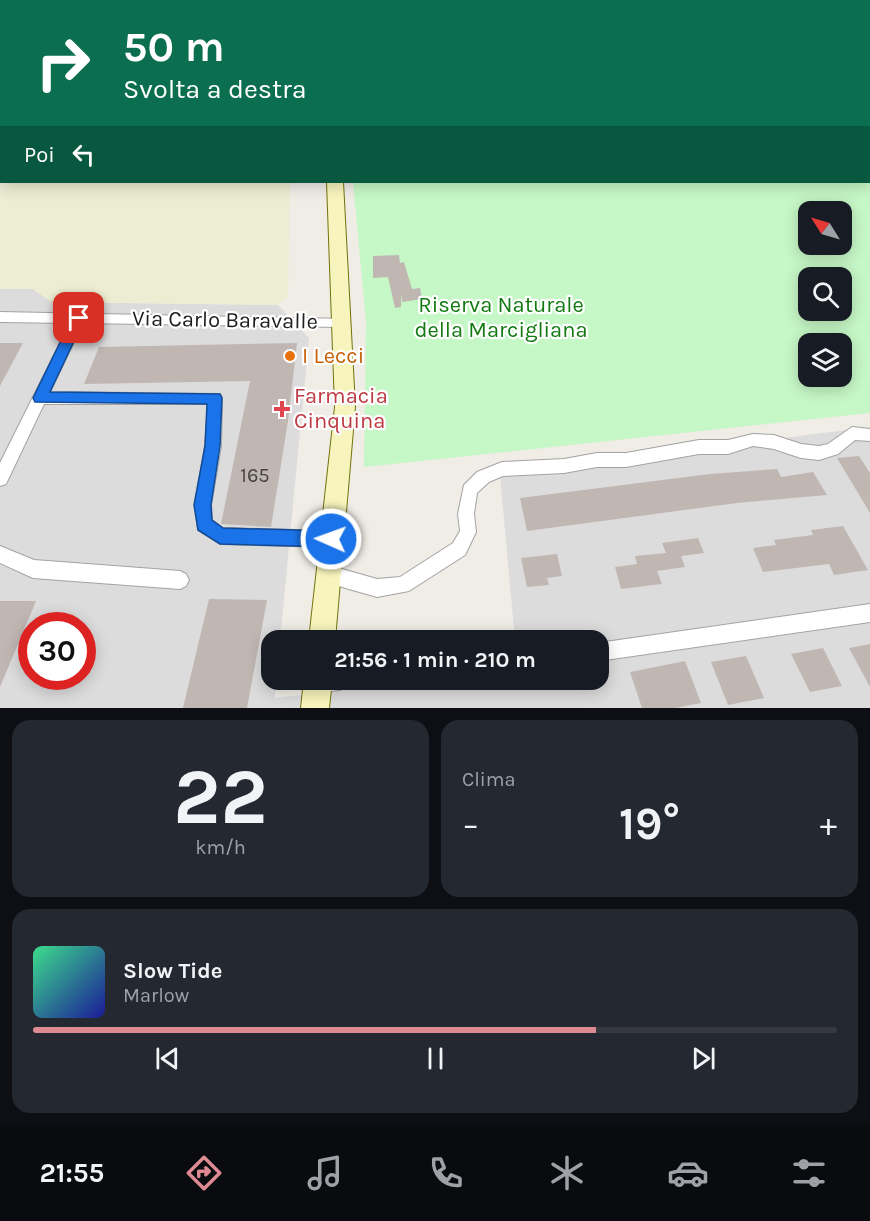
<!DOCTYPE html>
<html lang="it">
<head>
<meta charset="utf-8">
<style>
  :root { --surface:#171b24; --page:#242831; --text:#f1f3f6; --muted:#9ea1a6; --line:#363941; --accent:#dd8a93 }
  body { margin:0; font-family:Karla,sans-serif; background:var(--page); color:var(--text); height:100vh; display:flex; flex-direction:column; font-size:22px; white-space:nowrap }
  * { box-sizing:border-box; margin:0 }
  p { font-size:20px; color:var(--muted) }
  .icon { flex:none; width:33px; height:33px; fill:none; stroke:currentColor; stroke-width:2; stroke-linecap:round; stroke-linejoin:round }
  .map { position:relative; height:708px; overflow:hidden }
  .sheet { display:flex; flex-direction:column; gap:12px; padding:12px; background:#0d0f14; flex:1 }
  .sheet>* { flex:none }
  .banner { position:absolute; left:0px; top:0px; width:870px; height:183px; box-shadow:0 3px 15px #0003; background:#0b6e4f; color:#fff; overflow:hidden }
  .needle { width:39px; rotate:307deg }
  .controls { position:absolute; left:798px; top:201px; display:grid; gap:12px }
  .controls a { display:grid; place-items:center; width:54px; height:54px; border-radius:12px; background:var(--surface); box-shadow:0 3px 15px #0003; font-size:30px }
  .speed { position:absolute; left:18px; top:612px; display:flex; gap:12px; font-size:30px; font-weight:700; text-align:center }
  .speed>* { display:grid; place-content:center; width:78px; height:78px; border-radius:50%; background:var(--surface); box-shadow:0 3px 15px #0003; line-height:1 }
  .speed .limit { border:9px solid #d22; background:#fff; color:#111 }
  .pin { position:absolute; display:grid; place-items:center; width:51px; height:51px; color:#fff; margin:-26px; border-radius:12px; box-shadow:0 3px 9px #0006 }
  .me { position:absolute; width:66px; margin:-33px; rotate:272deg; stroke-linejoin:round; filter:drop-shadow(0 0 4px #0008) }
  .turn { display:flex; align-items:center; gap:21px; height:126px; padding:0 24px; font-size:27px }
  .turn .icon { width:78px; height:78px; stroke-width:2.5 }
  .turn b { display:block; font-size:42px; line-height:51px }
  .then { display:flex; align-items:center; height:57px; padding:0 24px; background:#0003; gap:12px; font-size:22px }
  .big { font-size:45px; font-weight:700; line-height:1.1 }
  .sheet .widget { flex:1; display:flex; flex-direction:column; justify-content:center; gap:9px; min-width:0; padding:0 21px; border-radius:18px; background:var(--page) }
  .sheet .dial { align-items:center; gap:0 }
  .dial b { font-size:78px; line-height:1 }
  .song { display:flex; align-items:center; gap:18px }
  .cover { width:72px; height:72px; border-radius:9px; background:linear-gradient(135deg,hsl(150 70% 55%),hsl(240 70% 35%)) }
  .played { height:6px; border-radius:3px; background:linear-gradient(90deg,var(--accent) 70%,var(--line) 70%) }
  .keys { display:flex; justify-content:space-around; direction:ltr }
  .heat { display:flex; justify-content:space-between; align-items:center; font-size:33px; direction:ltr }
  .sheet .tiles { flex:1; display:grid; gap:12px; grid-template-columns:1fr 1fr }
  .widget:last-child { grid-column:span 2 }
  .trip { position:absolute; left:261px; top:630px; width:348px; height:60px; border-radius:18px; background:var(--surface); box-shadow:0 3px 15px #0003; font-weight:700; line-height:60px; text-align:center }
  .dock { display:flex; height:96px; justify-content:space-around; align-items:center; background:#090b0e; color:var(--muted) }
  .dock .icon { width:42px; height:42px }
  .dock .on { color:var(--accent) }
  .dock b { font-size:27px; color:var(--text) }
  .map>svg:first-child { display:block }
</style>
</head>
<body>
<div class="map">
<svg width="870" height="708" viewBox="0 0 870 708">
  <rect width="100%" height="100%" fill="#f0ece6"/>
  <path fill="#dddcdc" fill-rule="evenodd" d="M0,289H33L52,302L278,305L309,338L280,640H272V680H276L275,698L433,680H598V640H515L500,474L870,427V708H0ZM32,626H82V676H32Z"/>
  <path fill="#ededd3" d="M41,0H304L40,1Z
    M1,41L2,182H290L288,296L278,305L51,302L33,289H0Z"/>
  <path fill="#c6f7c6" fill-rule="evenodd" d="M341,0H870V413L364,467L366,323L353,182H868V2ZM808,212H842V244H808ZM808,278H842V310H808ZM808,344H842V376H808Z"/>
  <path fill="#c0b7b3" d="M399,255L400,263L404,262L412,289L420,288L422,299L402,302L401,293V307L395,308L388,277L373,278V256Z
    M0,343H23L0,386Z
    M297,343L288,421L271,527L221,524L250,381L84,384L99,347Z
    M859,456L870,473V513L837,458Z
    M777,469L781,477L813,472L827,495L737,503L527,531L520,498L710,474Z
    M843,526L868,570L834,575L829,564L763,572L753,548L776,545L774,540L813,535L811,530Z
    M698,538L704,553L681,556L685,567L657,571L662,584L621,589L615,567L637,564L635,556L666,553L662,543Z
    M557,554L562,576L547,578L549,585L527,587L521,558Z
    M209,599L267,600L247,708H183Z
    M0,601H36L0,687Z
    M870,644V687L849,648Z
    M823,648L842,686L810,692L791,654Z
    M746,656L764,698L728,705L711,662Z
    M685,661L701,703L675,708H642L630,672Z"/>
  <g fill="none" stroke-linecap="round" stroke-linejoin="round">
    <g stroke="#a3a3a3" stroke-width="2">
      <path id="street" d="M0,312L347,319L348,322L342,327L83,323L50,392L220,394L222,398L221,446L211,505L212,520L223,528L331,531L337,533L339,539L337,545L331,547L220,544L198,530L195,505L205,446L208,404H44L6,484L0,486V463L70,323L0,322Z
        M852,427L870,429V441L855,440L838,454L819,460L801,458L774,449L753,446L728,454H699L626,467H597L564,473L503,476L489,482L477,493L474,514L476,532L465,555L409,591L377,597L328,583L322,580L319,574L322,568L328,565L377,579L400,577L453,543L460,531L458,514L464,485L477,472L502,462L564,459L597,453H626L699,440H728L753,434L774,435L801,444L819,446L828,444Z
        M0,546L34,560L180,571L186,574L189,580L186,586L180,589L33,578L0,563Z
        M870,604V622L598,661V643Z
        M309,680H353L350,687C339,691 322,693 311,689Z"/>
    </g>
    <g stroke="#71730a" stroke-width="2">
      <path id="secondary" d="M318,0H328L329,2H318Z
        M327,182H343L355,407L335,640H309L335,407Z
        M304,680H332L329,708H301Z"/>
    </g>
    <use href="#street" fill="#fff" fill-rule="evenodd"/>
    <use href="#secondary" fill="#f7f4bd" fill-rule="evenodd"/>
  </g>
  <path fill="#1a73e8" stroke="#114b97" stroke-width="1.5" d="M79,313L85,318L50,392L220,394L222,398L220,446L211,505L212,520L223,528L331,531L337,533L340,539L337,545L331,547L220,544L198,530L194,505L205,446L207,404L35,402L33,398L72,318Z"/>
  <circle fill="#e8710a" stroke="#fff" stroke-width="2" cx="290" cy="356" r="6"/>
  <path fill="#e0444e" stroke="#fff" stroke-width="2" d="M279 400h6v6h6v6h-6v6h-6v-6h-6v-6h6z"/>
  <g text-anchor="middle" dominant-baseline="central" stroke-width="4.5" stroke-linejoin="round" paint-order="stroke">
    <g font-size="20" fill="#474544">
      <text x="255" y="475">165</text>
    </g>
    <g font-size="22" fill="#127a11" stroke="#fff">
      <text x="501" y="305">Riserva Naturale<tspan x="501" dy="25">della Marcigliana</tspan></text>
    </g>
    <g font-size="22" fill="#1f1f1f" stroke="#fff">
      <text transform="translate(225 320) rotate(1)">Via Carlo Baravalle</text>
    </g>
    <g font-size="22" fill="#c56008" stroke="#fff" text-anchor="start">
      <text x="302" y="356">I Lecci</text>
    </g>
    <g font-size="22" fill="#be3a42" stroke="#fff" text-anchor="start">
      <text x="294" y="396">Farmacia<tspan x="294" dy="25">Cinquina</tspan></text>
    </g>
  </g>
</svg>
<div class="controls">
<a><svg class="needle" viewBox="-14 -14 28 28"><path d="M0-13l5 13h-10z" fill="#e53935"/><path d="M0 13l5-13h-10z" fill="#9ea1a6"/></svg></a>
<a><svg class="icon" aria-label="search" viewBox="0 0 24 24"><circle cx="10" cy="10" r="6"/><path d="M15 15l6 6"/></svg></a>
<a><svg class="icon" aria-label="layers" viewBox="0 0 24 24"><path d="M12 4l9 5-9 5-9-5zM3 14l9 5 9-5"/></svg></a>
</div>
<div class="speed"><div class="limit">30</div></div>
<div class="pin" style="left:79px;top:318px;background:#d93025"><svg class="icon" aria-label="arrive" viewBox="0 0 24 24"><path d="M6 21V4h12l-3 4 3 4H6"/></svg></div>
<svg class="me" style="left:331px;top:539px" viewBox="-20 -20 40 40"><circle r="17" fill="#1a73e8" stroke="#fff" stroke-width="3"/><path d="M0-11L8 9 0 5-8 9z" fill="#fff"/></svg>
<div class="trip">21:56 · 1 min · 210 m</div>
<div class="banner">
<div class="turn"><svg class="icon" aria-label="right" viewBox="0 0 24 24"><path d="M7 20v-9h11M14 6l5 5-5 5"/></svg><div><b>50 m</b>Svolta a destra</div></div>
<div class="then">Poi<svg class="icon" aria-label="left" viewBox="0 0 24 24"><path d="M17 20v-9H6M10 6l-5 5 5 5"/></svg></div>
</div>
</div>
<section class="sheet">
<div class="tiles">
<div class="widget dial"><b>22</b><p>km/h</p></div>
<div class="widget"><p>Clima</p>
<div class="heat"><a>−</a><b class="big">19°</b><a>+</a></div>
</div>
<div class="widget">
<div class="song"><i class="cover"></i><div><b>Slow Tide</b><p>Marlow</p></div></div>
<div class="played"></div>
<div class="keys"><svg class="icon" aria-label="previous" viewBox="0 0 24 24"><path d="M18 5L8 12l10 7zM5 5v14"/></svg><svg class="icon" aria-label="pause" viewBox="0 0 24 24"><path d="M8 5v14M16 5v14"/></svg><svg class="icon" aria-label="next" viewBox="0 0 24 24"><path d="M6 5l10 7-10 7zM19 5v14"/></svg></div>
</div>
</div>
</section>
<nav class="dock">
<b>21:55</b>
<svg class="icon on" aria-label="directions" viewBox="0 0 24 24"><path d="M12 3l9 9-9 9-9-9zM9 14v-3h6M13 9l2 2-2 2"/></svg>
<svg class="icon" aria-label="music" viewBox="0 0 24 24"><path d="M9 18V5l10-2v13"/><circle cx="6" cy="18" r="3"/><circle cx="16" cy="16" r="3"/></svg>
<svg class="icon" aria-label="phone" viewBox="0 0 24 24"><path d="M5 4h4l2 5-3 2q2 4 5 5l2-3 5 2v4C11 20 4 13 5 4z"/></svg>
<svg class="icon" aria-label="climate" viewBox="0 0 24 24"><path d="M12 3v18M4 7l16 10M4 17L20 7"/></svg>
<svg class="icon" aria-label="car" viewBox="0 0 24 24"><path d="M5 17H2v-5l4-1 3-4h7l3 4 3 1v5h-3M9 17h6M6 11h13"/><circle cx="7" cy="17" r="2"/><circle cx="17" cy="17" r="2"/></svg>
<svg class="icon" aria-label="filters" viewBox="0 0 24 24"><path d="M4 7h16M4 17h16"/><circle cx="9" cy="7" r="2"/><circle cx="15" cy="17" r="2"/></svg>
</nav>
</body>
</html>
